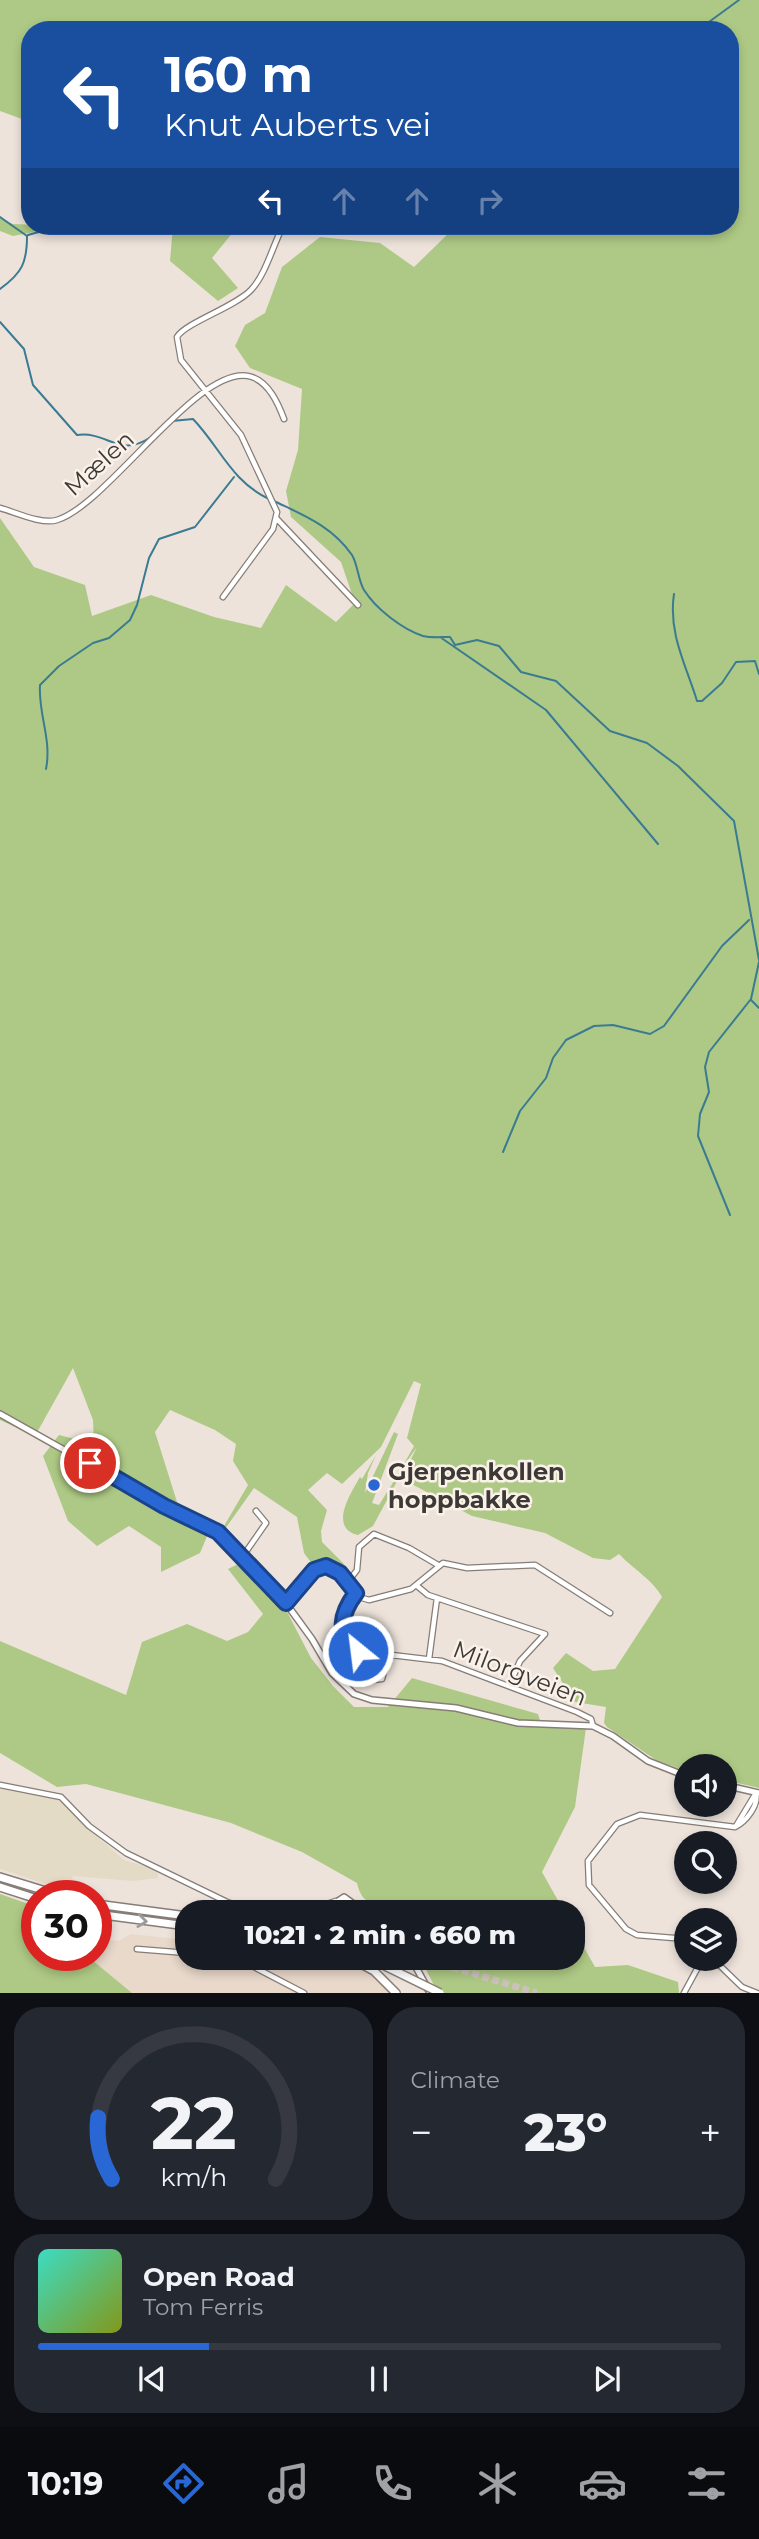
<!DOCTYPE html>
<html lang="en">
<head>
<meta charset="utf-8">
<style>
  :root { --surface:#171b24; --page:#242831; --text:#f1f3f6; --muted:#9ea1a6; --line:#363941; --accent:#2867d4 }
  body { margin:0; font-family:Montserrat,sans-serif; background:var(--page); color:var(--text); height:100vh; display:flex; flex-direction:column; font-size:26px; white-space:nowrap }
  * { box-sizing:border-box; margin:0 }
  p { font-size:23px; color:var(--muted) }
  .icon { flex:none; width:38px; height:38px; fill:none; stroke:currentColor; stroke-width:2; stroke-linecap:round; stroke-linejoin:round }
  .map { position:relative; height:1993px; overflow:hidden }
  .side { display:flex; flex-direction:column; gap:14px; padding:14px; background:#0d0f14; flex:1 }
  .side>* { flex:none }
  .guide { position:absolute; left:21px; top:21px; width:718px; height:214px; border-radius:28px; box-shadow:0 4px 10px #0003; background:#1a4fa0; color:#fff; overflow:hidden }
  .tools { position:absolute; left:674px; top:1754px; display:grid; gap:14px }
  .tools a { display:grid; place-items:center; width:63px; height:63px; border-radius:50%; background:var(--surface); box-shadow:0 4px 10px #0003; font-size:35px }
  .speed { position:absolute; left:21px; top:1880px; display:flex; gap:14px; font-size:35px; font-weight:700; text-align:center }
  .speed>* { display:grid; place-content:center; width:91px; height:91px; border-radius:50%; background:var(--surface); box-shadow:0 4px 10px #0003; line-height:1 }
  .speed .limit { border:10px solid #d22; background:#fff; color:#111 }
  .pin { position:absolute; display:grid; place-items:center; width:60px; height:60px; color:#fff; margin:-30px; border:4px solid #fff; border-radius:50%; box-shadow:0 2px 7px #0007 }
  .me { position:absolute; width:77px; margin:-38px; rotate:331deg; stroke-linejoin:round; filter:drop-shadow(0 0 5px #0008) }
  .turn { display:flex; align-items:center; gap:24px; height:147px; padding:0 28px; font-size:32px }
  .turn .icon { width:91px; height:91px; stroke-width:2.5 }
  .turn b { display:block; font-size:49px; line-height:60px }
  .lanes { display:flex; align-items:center; height:66px; padding:0 28px; background:#0003; justify-content:center; gap:35px; direction:ltr }
  .lanes .off { opacity:.35 }
  .big { font-size:52px; font-weight:800; line-height:1.1 }
  .side .widget { flex:1; display:flex; flex-direction:column; justify-content:center; gap:10px; min-width:0; padding:0 24px; border-radius:28px; background:var(--page) }
  .side .dial { align-items:center; gap:0 }
  .dial svg { height:182px; overflow:visible; fill:none; stroke:var(--line); stroke-width:7; stroke-linecap:round; text-anchor:middle }
  .dial text { fill:var(--text); stroke:none }
  .song { display:flex; align-items:center; gap:21px }
  .cover { width:84px; height:84px; border-radius:10px; background:linear-gradient(135deg,hsl(170 70% 55%),hsl(70 70% 35%)) }
  .played { height:7px; border-radius:4px; background:linear-gradient(90deg,var(--accent) 25%,var(--line) 25%) }
  .keys { display:flex; justify-content:space-around; direction:ltr }
  .heat { display:flex; justify-content:space-between; align-items:center; font-size:38px; direction:ltr }
  .side .tiles { flex:1; display:grid; gap:14px; grid-template-columns:1fr 1fr }
  .widget:last-child { grid-column:span 2 }
  .trip { position:absolute; left:175px; top:1900px; width:410px; height:70px; border-radius:28px; background:var(--surface); box-shadow:0 4px 10px #0003; font-weight:800; line-height:70px; text-align:center }
  .tabs { display:flex; height:112px; justify-content:space-around; align-items:center; background:#090b0e; color:var(--muted) }
  .tabs .icon { width:49px; height:49px }
  .tabs .active { color:var(--accent) }
  .tabs b { font-size:32px; color:var(--text) }
  .map>svg:first-child { display:block }
</style>
</head>
<body>
<div class="map">
<svg width="759" height="1993" viewBox="0 0 759 1993">
  <rect width="100%" height="100%" fill="#ede3db"/>
  <path fill="#e4dbc6" d="M0,1786L47,1795L69,1805L85,1826L124,1860L157,1870L158,1878L133,1881L72,1876L76,1894L0,1869Z"/>
  <path fill="#e9d9cb" d="M131,1934L187,1940V1958H330L368,1972L391,1993H132L86,1955H96V1938L118,1941Z"/>
  <path fill="#aec985" d="M0,0H759V1788L725,1780L724,1766H686V1771L656,1760L607,1727L604,1723L606,1707L575,1702L553,1668L566,1653L593,1671L615,1669L662,1597C653,1580 632,1568 619,1554L610,1560L593,1558L545,1533L472,1516L406,1481L404,1473L417,1447L400,1471L414,1446L407,1438L421,1384L414,1381L381,1447L342,1484L327,1473L308,1490L327,1510L321,1531L322,1542L344,1564C334,1567 323,1563 313,1565L304,1553L297,1517L254,1488L225,1529L224,1526L248,1485L233,1461L236,1444L215,1430L170,1410L155,1432L183,1521L208,1534L200,1553L161,1572V1547L129,1526L97,1546L68,1521L43,1456L59,1435L94,1444L93,1420L73,1368L35,1436L0,1420V518L34,567L85,585L92,616L151,595L214,617L261,628L286,585L336,622L355,603L341,562L291,517L286,491L298,450L302,389L250,368L235,346L245,325L265,313L282,267L320,237L380,243L414,267L452,230L448,226H730V30H30V122L0,111Z
    M0,218L13,224L65,226L13,236L0,231Z
    M173,226H238L212,258L238,288L218,301L170,261Z
    M394,1432L398,1434L372,1503L379,1505L399,1473L401,1474L373,1526L358,1535C328,1528 351,1493 360,1477L362,1479L376,1455L368,1473L365,1493Z
    M244,1561L283,1604L311,1658L333,1686L354,1707H388L412,1678L538,1714L542,1727L586,1728L575,1807L542,1872L565,1913H380L377,1905C364,1901 360,1896 357,1883L302,1852L231,1823L86,1784L57,1787L0,1753V1641L126,1695L142,1642L187,1624L227,1641L248,1632L263,1614L228,1569Z
    M0,1894L37,1907V1955H86L132,1993H0Z
    M572,1926L595,1967L628,1965L678,1982L679,1993H438L420,1958H572Z"/>
  <g fill="none" stroke-linecap="round" stroke-linejoin="round">
    <path stroke="#3b7b92" stroke-width="2" d="M698,30L739,0
      M0,217L27,236C27,263 22,273 0,289
      M28,235L60,226
      M0,322L24,349L33,385L77,435C109,431 118,459 151,437
      M172,421L193,419C220,447 231,481 269,499
      M274,501C303,515 332,526 352,555C358,565 358,580 364,590C376,609 402,629 423,636C431,638 442,637 450,637L455,645L477,640L499,646L521,672L556,681L610,731L647,743L678,766L734,821L759,960
      M674,594C668,633 686,665 697,701H702L722,683L736,662L755,661L759,674
      M440,637L546,710L658,844
      M46,769C52,739 38,714 40,685L59,666L93,643L109,638L130,620L137,605L149,558L159,539L195,527L234,477
      M751,1000L759,1008
      M503,1152L520,1111L546,1078L553,1058L566,1040L594,1026L613,1025L650,1034L664,1026L722,946L749,920
      M730,1215L698,1136L700,1114L709,1092L705,1067L709,1052L751,999L759,962"/>
    <path stroke="#cac1ba" stroke-width="7" stroke-dasharray="7 3.5" stroke-linecap="butt" d="M432,1961L537,1993"/>
    <g stroke="#867d76" stroke-width="7">
      <path id="minor" d="M389,226L390,230
        M0,508C15,512 42,525 57,520C108,505 201,359 252,377C269,383 278,403 284,419
        M277,519L358,605
        M223,597L273,529L277,512L241,435L181,360L177,337C185,323 235,307 251,290C266,274 273,245 283,226
        M243,1556L266,1523L256,1511
        M348,1582L357,1570L359,1547L374,1534L409,1548L438,1565
        M416,1585L428,1595L545,1634L520,1661L509,1686
        M356,1593C341,1613 335,1635 358,1651L442,1661L577,1712L591,1719L593,1726
        M286,1603L314,1570L322,1566L340,1573L359,1597L369,1600L411,1589L443,1563L467,1568L535,1565L610,1613
        M429,1659L437,1598
        M364,1673L372,1680L382,1679L388,1656
        M0,1785L61,1797L89,1826L126,1853L227,1902L261,1913
        M736,1826L756,1793
        M319,1906L335,1908
        M299,1913L336,1901
        M686,1939L637,1935L626,1929L589,1885L588,1861L617,1824L640,1815L735,1827C746,1822 759,1805 756,1793
        M137,1949L187,1953
        M228,1958L252,1966L304,1993
        M712,1958L742,1987L757,1993
        M684,1993L703,1958"/>
    </g>
    <g stroke="#867d76" stroke-width="8">
      <path id="major" d="M0,1414L164,1506L218,1532L280,1595L312,1639L332,1673L354,1694L372,1700L456,1708L518,1723L593,1726L613,1736L648,1761L686,1776
        M724,1785L759,1793
        M349,1910L363,1911
        M341,1913L335,1903L344,1897L366,1913
        M411,1958L430,1993"/>
    </g>
    <g stroke="#867d76" stroke-width="10">
      <path id="highway" d="M0,1877L59,1895
        M0,1887L37,1899
        M96,1904L187,1916
        M338,1913L339,1912
        M96,1914L187,1926
        M350,1958L374,1971L396,1993
        M366,1958L381,1964
        M422,1958L432,1961"/>
    </g>
    <use href="#minor" stroke="#fff" stroke-width="4.5"/>
    <use href="#major" stroke="#fff" stroke-width="5"/>
    <use href="#highway" stroke="#fff" stroke-width="7"/>
    <g stroke="#867d76" stroke-width="10" stroke-linecap="butt">
      <path id="highway-bridge" d="M381,1964L440,1993"/>
    </g>
    <use href="#highway-bridge" stroke="#fff" stroke-width="7"/>
  </g>
  <defs><path id="oneway-chevron" d="M-2-3.5L2.5 0L-2 3.5" fill="none" stroke-width="1.6" stroke-linecap="round" stroke-linejoin="round" transform="scale(1.75)"/></defs>
  <use stroke="#9e9c9a" href="#oneway-chevron" transform="translate(142 1921) rotate(7)"/>
  <g fill="none" stroke-linecap="round" stroke-linejoin="round">
    <g stroke="#1a438a" stroke-width="18">
      <path id="route" d="M90,1463L164,1506L218,1532L286,1603L314,1570L326,1566L340,1573L356,1593C341,1613 335,1635 358,1651"/>
    </g>
    <use href="#route" stroke="#2867d4" stroke-width="12"/>
  </g>
  <circle fill="#2867d4" stroke="#faf1e8" stroke-width="2.5" cx="374" cy="1485" r="7"/>
  <g text-anchor="middle" dominant-baseline="central" stroke-width="5" stroke-linejoin="round" paint-order="stroke">
    <g font-size="24" fill="#3d3936" stroke="#faf1e8">
      <text transform="translate(99 463) rotate(-42)">Mælen</text>
      <text transform="translate(520 1673) rotate(21)">Milorgveien</text>
    </g>
    <g font-size="24" font-weight="bold" fill="#3d3936" stroke="#faf1e8" text-anchor="start">
      <text x="388" y="1471">Gjerpenkollen<tspan x="388" dy="28">hoppbakke</tspan></text>
    </g>
  </g>
</svg>
<div class="tools">
<a><svg class="icon" aria-label="sound" viewBox="0 0 24 24"><path d="M4 9h4l5-4v14l-5-4H4zM17 9q2 3 0 6"/></svg></a>
<a><svg class="icon" aria-label="search" viewBox="0 0 24 24"><circle cx="10" cy="10" r="6"/><path d="M15 15l6 6"/></svg></a>
<a><svg class="icon" aria-label="layers" viewBox="0 0 24 24"><path d="M12 4l9 5-9 5-9-5zM3 14l9 5 9-5"/></svg></a>
</div>
<div class="speed"><div class="limit">30</div></div>
<div class="pin" style="left:90px;top:1463px;background:#d93025"><svg class="icon" aria-label="arrive" viewBox="0 0 24 24"><path d="M6 21V4h12l-3 4 3 4H6"/></svg></div>
<svg class="me" style="left:358px;top:1651px" viewBox="-20 -20 40 40"><circle r="17" fill="#2867d4" stroke="#fff" stroke-width="3"/><path d="M0-11L8 9 0 5-8 9z" fill="#fff"/></svg>
<div class="trip">10:21 · 2 min · 660 m</div>
<div class="guide">
<div class="turn"><svg class="icon" aria-label="left" viewBox="0 0 24 24"><path d="M17 20v-9H6M10 6l-5 5 5 5"/></svg><div><b>160 m</b>Knut Auberts vei</div></div>
<div class="lanes"><svg class="icon" aria-label="left" viewBox="0 0 24 24"><path d="M17 20v-9H6M10 6l-5 5 5 5"/></svg><svg class="icon off" aria-label="ahead" viewBox="0 0 24 24"><path d="M12 20V5M6 11l6-6 6 6"/></svg><svg class="icon off" aria-label="ahead" viewBox="0 0 24 24"><path d="M12 20V5M6 11l6-6 6 6"/></svg><svg class="icon off" aria-label="right" viewBox="0 0 24 24"><path d="M7 20v-9h11M14 6l5 5-5 5"/></svg></div>
</div>
</div>
<section class="side">
<div class="tiles">
<div class="widget dial"><svg viewBox="0 0 100 80">
<path d="M14 69A42 42 0 1 1 86 69"/>
<path d="M14 69A42 42 0 0 1 8 42" stroke="#2867d4"/>
<text x="50" y="56" font-size="32" font-weight="700">22</text>
<text x="50" y="72" font-size="11">km/h</text>
</svg></div>
<div class="widget"><p>Climate</p>
<div class="heat"><a>−</a><b class="big">23°</b><a>+</a></div>
</div>
<div class="widget">
<div class="song"><i class="cover"></i><div><b>Open Road</b><p>Tom Ferris</p></div></div>
<div class="played"></div>
<div class="keys"><svg class="icon" aria-label="previous" viewBox="0 0 24 24"><path d="M18 5L8 12l10 7zM5 5v14"/></svg><svg class="icon" aria-label="pause" viewBox="0 0 24 24"><path d="M8 5v14M16 5v14"/></svg><svg class="icon" aria-label="next" viewBox="0 0 24 24"><path d="M6 5l10 7-10 7zM19 5v14"/></svg></div>
</div>
</div>
</section>
<nav class="tabs">
<b>10:19</b>
<svg class="icon active" aria-label="directions" viewBox="0 0 24 24"><path d="M12 3l9 9-9 9-9-9zM9 14v-3h6M13 9l2 2-2 2"/></svg>
<svg class="icon" aria-label="music" viewBox="0 0 24 24"><path d="M9 18V5l10-2v13"/><circle cx="6" cy="18" r="3"/><circle cx="16" cy="16" r="3"/></svg>
<svg class="icon" aria-label="phone" viewBox="0 0 24 24"><path d="M5 4h4l2 5-3 2q2 4 5 5l2-3 5 2v4C11 20 4 13 5 4z"/></svg>
<svg class="icon" aria-label="climate" viewBox="0 0 24 24"><path d="M12 3v18M4 7l16 10M4 17L20 7"/></svg>
<svg class="icon" aria-label="car" viewBox="0 0 24 24"><path d="M5 17H2v-5l4-1 3-4h7l3 4 3 1v5h-3M9 17h6M6 11h13"/><circle cx="7" cy="17" r="2"/><circle cx="17" cy="17" r="2"/></svg>
<svg class="icon" aria-label="filters" viewBox="0 0 24 24"><path d="M4 7h16M4 17h16"/><circle cx="9" cy="7" r="2"/><circle cx="15" cy="17" r="2"/></svg>
</nav>
</body>
</html>
